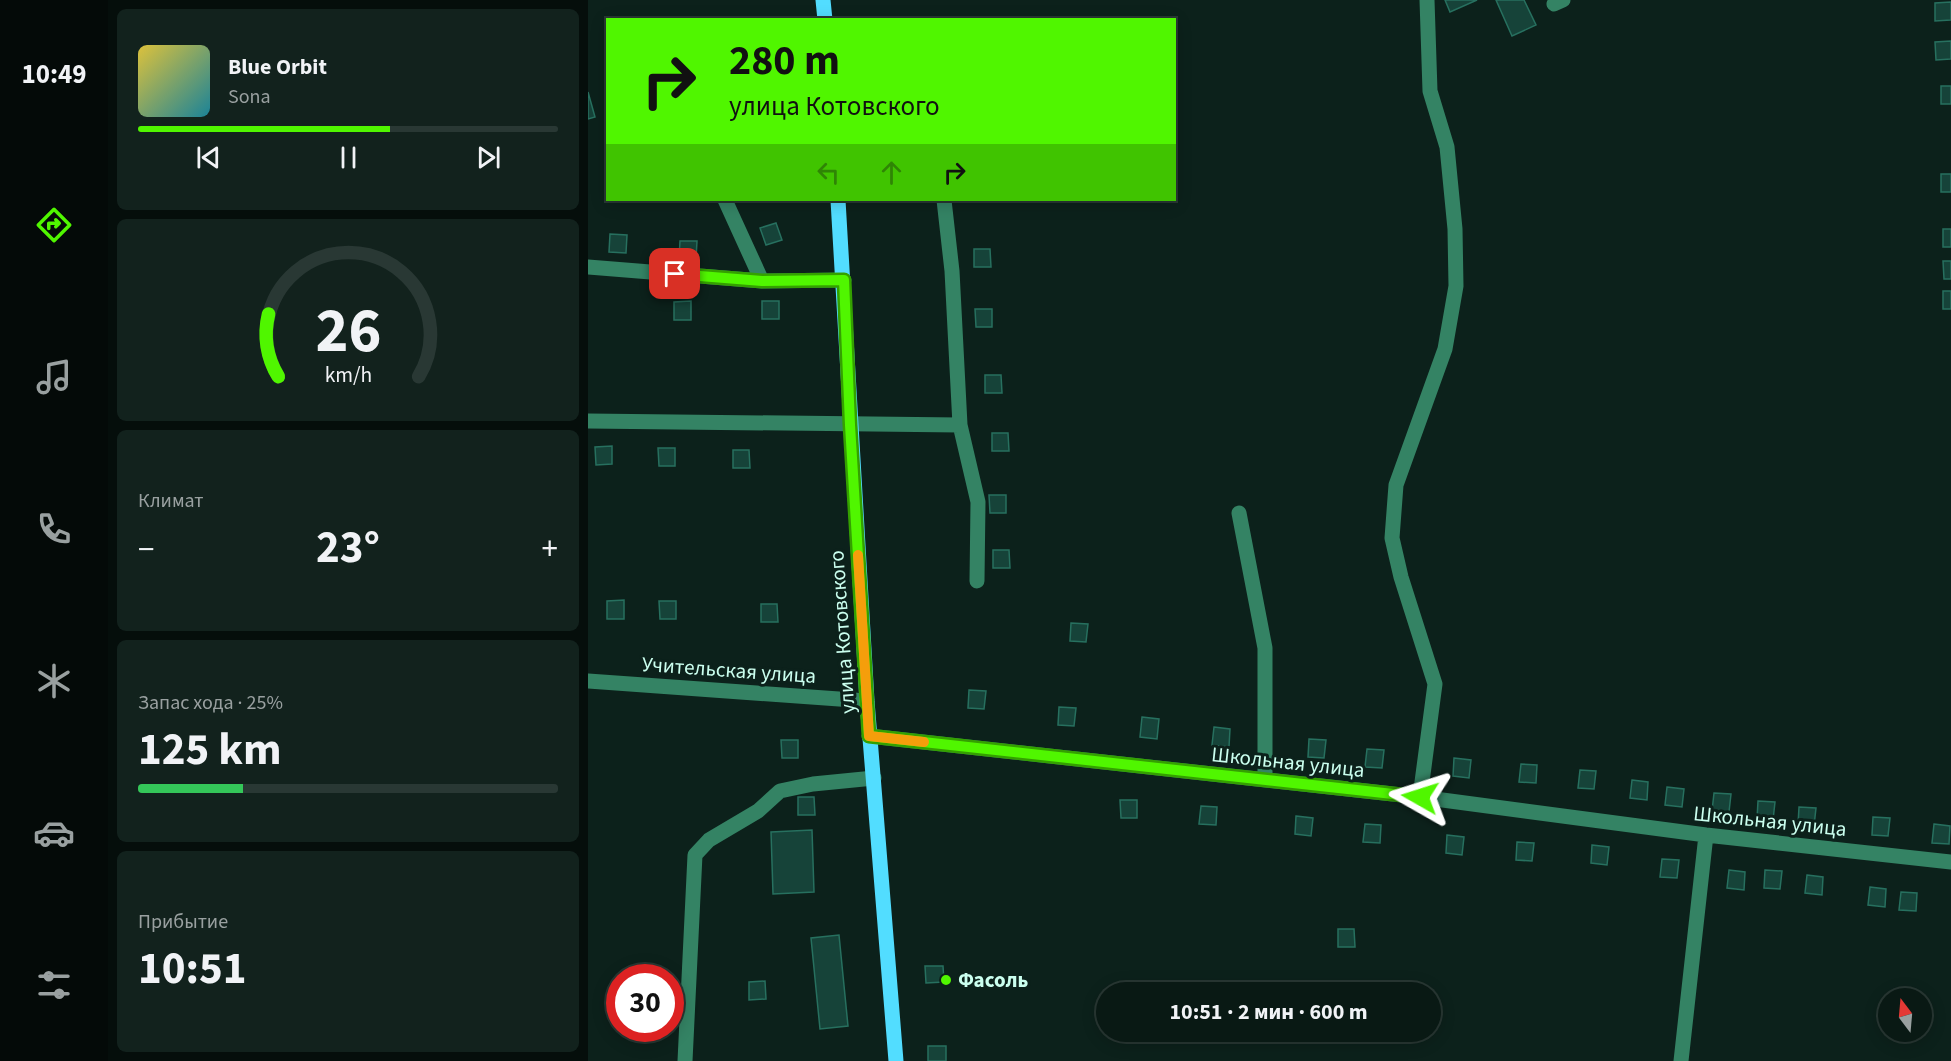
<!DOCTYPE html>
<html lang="ru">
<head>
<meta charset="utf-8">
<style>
  :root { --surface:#091914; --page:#12221d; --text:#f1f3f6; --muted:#99a0a0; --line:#293834; --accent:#50f600 }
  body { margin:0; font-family:"Source Sans 3",sans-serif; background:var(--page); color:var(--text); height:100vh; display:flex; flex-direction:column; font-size:22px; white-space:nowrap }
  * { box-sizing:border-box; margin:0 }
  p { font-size:20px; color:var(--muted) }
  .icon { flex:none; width:33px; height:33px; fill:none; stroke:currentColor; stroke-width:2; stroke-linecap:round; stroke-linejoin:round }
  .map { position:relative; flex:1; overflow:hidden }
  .sheet { display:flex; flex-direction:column; gap:9px; padding:9px; background:#050e0b; width:480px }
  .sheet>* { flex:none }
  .hud { position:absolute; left:18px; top:18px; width:570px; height:183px; border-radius:0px; box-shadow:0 3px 15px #0003,0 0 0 2px var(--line); background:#50f600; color:#111; overflow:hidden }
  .needle { width:39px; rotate:344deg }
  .buttons { position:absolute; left:1290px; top:988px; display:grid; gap:12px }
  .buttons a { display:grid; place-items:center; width:54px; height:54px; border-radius:50%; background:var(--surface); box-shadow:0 3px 15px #0003,0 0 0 2px var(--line); font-size:30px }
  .speed { position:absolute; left:18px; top:964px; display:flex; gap:12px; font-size:30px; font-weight:700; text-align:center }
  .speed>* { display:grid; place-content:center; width:78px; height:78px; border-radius:50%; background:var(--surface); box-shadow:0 3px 15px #0003,0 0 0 2px var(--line); line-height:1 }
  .speed .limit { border:9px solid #d22; background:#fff; color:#111 }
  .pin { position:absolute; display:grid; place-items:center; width:51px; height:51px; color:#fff; margin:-26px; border-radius:12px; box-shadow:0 3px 9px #0006 }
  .me { position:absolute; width:66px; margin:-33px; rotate:276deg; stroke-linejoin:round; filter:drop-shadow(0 0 4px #0008) }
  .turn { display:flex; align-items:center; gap:21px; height:126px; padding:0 24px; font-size:27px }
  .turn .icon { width:78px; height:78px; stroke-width:2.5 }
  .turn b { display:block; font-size:42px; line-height:51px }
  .lanes { display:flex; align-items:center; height:57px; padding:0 24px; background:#0003; justify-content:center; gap:30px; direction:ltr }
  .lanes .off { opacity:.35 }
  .big { font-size:45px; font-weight:700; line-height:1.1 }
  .sheet .tile { flex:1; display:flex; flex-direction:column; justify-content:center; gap:9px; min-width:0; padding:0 21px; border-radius:9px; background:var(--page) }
  .sheet .dial { align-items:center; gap:0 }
  .dial svg { height:156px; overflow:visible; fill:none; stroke:var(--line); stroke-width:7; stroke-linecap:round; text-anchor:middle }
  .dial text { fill:var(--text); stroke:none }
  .song { display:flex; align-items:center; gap:18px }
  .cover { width:72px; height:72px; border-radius:9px; background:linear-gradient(135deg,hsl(50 70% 55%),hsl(190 70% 35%)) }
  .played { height:6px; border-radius:3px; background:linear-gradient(90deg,var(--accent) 60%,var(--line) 60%) }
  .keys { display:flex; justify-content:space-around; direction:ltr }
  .heat { display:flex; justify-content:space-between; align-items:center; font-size:33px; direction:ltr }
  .charge { height:9px; border-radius:4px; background:linear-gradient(90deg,#34c759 25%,var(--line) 0) }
  .trip { position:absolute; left:508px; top:982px; width:345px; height:60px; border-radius:30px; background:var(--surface); box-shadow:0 3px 15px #0003,0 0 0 2px var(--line); font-weight:700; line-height:60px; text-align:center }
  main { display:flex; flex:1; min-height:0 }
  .tabs { display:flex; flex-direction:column; width:108px; justify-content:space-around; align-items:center; background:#040a08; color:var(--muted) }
  .tabs .icon { width:42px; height:42px }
  .tabs .active { color:var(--accent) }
  .tabs b { font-size:27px; color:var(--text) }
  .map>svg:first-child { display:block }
</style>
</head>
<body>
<main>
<nav class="tabs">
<b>10:49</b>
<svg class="icon active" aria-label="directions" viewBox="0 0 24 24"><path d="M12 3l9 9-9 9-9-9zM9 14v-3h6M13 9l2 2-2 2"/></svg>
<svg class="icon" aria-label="music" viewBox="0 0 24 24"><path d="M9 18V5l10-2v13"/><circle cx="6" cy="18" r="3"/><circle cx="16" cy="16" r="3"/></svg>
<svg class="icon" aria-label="phone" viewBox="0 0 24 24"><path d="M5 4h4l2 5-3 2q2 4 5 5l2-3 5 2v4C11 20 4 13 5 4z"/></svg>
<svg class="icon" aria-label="climate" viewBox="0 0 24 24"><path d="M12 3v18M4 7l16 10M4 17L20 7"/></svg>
<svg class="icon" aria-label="car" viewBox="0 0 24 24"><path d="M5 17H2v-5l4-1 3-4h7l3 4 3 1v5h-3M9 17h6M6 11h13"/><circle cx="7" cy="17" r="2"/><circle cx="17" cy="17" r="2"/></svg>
<svg class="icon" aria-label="filters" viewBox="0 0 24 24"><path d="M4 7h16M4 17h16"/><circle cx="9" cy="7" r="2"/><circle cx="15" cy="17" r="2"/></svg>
</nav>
<section class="sheet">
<div class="tile">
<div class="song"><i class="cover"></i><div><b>Blue Orbit</b><p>Sona</p></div></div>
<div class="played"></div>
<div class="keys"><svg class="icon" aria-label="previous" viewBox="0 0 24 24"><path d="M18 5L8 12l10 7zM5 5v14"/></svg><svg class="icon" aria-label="pause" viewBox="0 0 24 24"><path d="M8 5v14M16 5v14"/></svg><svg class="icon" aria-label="next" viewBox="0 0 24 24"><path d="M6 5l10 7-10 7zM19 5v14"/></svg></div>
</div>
<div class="tile dial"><svg viewBox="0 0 100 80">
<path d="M14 69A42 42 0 1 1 86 69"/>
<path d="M14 69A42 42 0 0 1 9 37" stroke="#50f600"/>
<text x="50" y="56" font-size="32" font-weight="700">26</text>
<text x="50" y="72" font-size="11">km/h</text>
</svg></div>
<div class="tile"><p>Климат</p>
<div class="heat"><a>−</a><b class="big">23°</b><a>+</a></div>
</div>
<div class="tile"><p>Запас хода · 25%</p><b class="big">125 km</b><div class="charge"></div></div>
<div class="tile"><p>Прибытие</p><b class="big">10:51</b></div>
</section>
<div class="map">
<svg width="1363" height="1061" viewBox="0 0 1363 1061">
  <rect width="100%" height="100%" fill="#0c211b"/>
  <path fill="#164339" stroke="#27705f" stroke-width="1.5" d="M857,0H889L862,12Z
    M908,0H936L948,25L924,36Z
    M1363,2V20L1347,21V3Z
    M1363,41V59L1348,60L1347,42Z
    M1353,86H1363V104H1353Z
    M0,92L7,117L0,119Z
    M1353,174H1363V192H1353Z
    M188,223L194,240L178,245L172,228Z
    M1355,229H1363V247H1355Z
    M22,234L39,235L38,253L21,252Z
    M92,241H109L108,259H91Z
    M386,249H402L403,267H386Z
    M1355,261H1363V279H1356Z
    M1355,291H1363V309H1355Z
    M103,301V320H86V302Z
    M174,301H191V319H174Z
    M387,309H404V327H388Z
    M397,375H413L414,393H397Z
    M404,433H420L421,451H404Z
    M24,446V464L8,465L7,447Z
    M70,448H87V466H71Z
    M145,450H161L162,468H145Z
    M401,495H418V513H402Z
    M405,550H421L422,568H405Z
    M36,600V619H19V601Z
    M71,601H88V619H72Z
    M173,604H189L190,622H173Z
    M483,623L500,624L498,642L482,641Z
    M381,690L398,691L396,709L380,708Z
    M471,707L488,708L486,726L470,725Z
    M554,717L571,719L569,739L552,737Z
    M626,727L642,729L641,747L624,745Z
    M721,739L738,740L736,758L720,757Z
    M193,740H210V758H194Z
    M779,749L796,750L794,768L777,767Z
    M866,758L883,760L881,778L865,776Z
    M933,764L949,765L948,783L931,782Z
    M992,770L1008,771L1006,789L990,788Z
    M1044,780L1060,782L1059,800L1042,798Z
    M1079,787L1096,789L1094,807L1077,805Z
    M1126,793L1143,794L1141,812L1124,811Z
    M210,797H226L227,815H210Z
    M532,800H549V818H533Z
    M1170,801L1187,802L1185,820L1169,819Z
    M613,806L629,807L628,825L611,824Z
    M1211,807L1228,808L1226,826L1210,825Z
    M708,816L725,818L723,836L707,834Z
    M1285,817L1302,818L1300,836L1284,835Z
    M777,824L793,825L792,843L775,842Z
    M1346,824L1362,826L1361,844L1344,843Z
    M224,830L226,892L185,894L183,832Z
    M859,835L876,837L874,855L858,853Z
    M929,842L946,843L944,861L928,860Z
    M1004,845L1021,847L1019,865L1003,863Z
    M1074,859L1091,860L1089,878L1072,877Z
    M1141,870L1157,872L1156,890L1139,888Z
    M1177,870L1194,871L1192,889L1176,888Z
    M1219,875L1235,877L1234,895L1217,893Z
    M1282,887L1298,889L1297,907L1280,905Z
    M1313,892L1329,893L1328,911L1311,910Z
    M750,929H766L767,947H750Z
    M251,935L260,1026L232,1029L223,938Z
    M337,966H355L356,982L338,983Z
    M177,981L178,999L161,1000V982Z
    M340,1046H358V1061H340Z"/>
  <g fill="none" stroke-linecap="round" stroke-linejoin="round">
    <path stroke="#348364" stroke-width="15" d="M966,4L975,0
      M137,200L174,281
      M356,200L364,271L372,425L390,502L389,581
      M0,267L174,281L256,280
      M0,421L372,425
      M651,513L677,648V780
      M0,681L279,701
      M281,736L832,797L1118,835L1363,862
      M832,797L847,684L813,577L804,538L808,485L857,349L868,286L867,229L859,147L842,91L839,0
      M97,1061L107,855L121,840L170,811L192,791L225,784L286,778
      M1093,1061L1118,835"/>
    <path stroke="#52ddff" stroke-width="15" d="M235,0L237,20
      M250,200L279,701L308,1061"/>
  </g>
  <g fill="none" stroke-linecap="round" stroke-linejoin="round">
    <g stroke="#34a000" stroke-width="15">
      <path id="route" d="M87,274L174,281L256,280L262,425L281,736L832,797"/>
    </g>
    <use href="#route" stroke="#50f600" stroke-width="10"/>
    <path stroke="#f59e0b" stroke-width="10" d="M270,555L281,736L336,742"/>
  </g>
  <circle fill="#50f600" stroke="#0c211b" stroke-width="2" cx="358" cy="980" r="6"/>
  <g text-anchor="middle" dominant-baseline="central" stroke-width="6" stroke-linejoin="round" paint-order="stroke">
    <g font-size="21" fill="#cbffef" stroke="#0c211b">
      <text transform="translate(254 632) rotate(-94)">улица Котовского</text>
      <text transform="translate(141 670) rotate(4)">Учительская улица</text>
      <text transform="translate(700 762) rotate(6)">Школьная улица</text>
      <text transform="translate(1182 821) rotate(6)">Школьная улица</text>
    </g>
    <g font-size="21" font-weight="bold" fill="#cbffef" stroke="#0c211b" text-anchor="start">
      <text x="370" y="980">Фасоль</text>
    </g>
  </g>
</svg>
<div class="buttons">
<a><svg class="needle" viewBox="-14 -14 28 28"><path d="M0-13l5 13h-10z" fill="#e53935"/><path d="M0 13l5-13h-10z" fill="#99a0a0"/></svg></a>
</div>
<div class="speed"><div class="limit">30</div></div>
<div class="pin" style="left:87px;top:274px;background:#d93025"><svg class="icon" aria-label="arrive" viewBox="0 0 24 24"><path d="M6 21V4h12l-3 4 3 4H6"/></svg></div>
<svg class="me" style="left:832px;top:797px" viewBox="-20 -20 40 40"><path d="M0-17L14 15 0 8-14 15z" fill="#50f600" stroke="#fff" stroke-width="4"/></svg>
<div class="trip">10:51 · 2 мин · 600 m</div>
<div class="hud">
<div class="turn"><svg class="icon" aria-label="right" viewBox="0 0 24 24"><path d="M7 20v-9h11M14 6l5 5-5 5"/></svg><div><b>280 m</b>улица Котовского</div></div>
<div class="lanes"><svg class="icon off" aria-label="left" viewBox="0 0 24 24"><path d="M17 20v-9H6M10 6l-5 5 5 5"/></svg><svg class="icon off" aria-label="ahead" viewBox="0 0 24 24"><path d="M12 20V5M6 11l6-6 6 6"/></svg><svg class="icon" aria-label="right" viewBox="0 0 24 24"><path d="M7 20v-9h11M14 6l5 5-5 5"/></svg></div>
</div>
</div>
</main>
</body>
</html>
